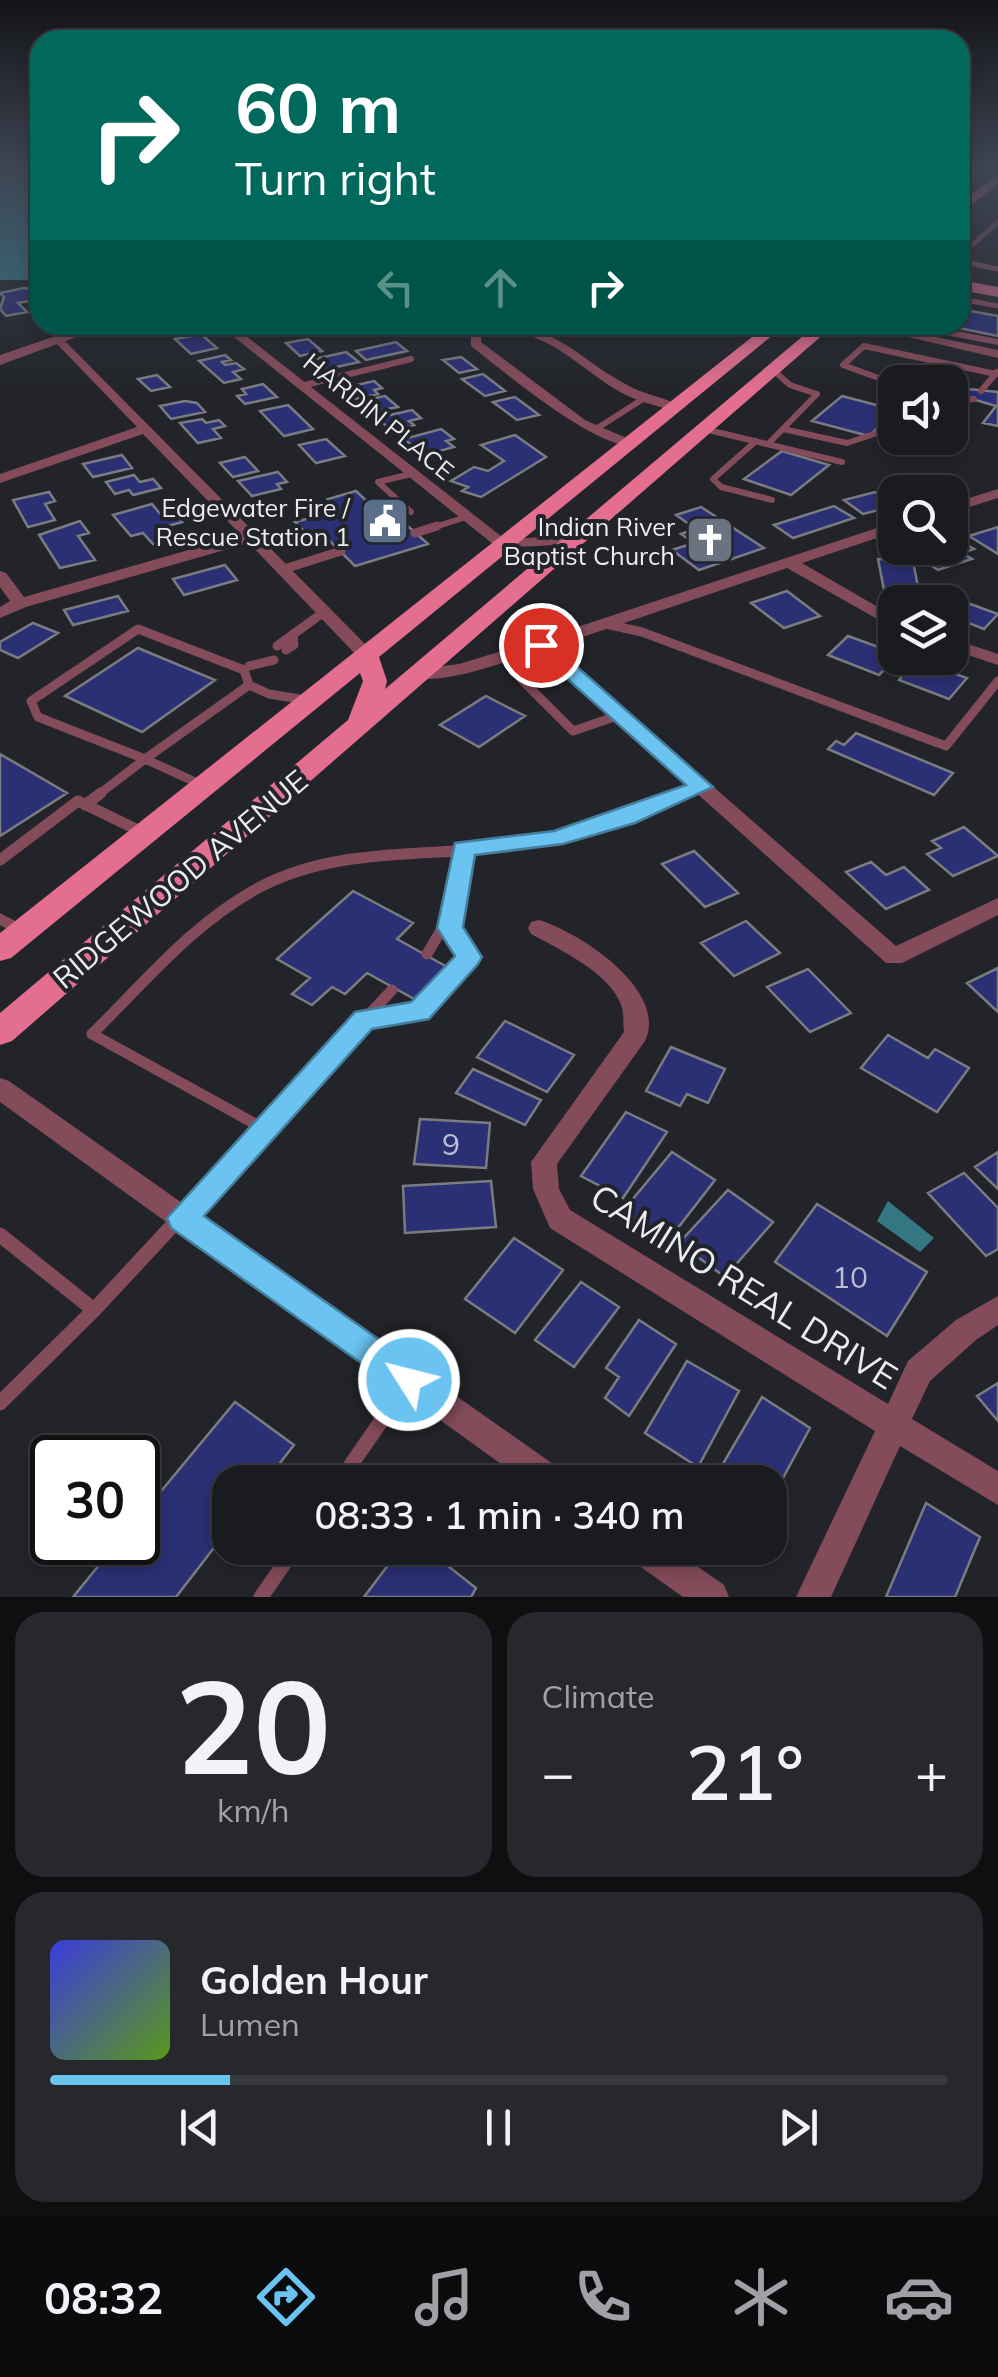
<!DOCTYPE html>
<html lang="en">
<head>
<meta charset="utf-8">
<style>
  :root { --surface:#1a1b1f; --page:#27282c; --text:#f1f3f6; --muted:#9fa1a4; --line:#38393d; --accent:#6ac3f1 }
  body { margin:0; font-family:Mulish,sans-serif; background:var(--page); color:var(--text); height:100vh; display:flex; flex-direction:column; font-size:38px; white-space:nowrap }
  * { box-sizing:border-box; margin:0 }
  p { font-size:32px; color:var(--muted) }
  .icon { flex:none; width:55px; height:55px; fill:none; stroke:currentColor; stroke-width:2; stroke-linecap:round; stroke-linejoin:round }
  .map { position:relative; height:1597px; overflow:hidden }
  .side { display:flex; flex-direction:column; gap:15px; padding:15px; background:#0e0f11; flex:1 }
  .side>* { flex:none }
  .banner { position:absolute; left:30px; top:30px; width:940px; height:305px; border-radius:30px; box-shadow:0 5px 15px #0003,0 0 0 2px var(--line); background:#00695c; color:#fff; overflow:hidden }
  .fabs { position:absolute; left:878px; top:365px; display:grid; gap:20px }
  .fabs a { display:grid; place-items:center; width:90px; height:90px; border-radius:20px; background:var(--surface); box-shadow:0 5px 15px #0003,0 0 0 2px var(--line); font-size:50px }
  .speed { position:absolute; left:30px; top:1435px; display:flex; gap:20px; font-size:50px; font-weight:700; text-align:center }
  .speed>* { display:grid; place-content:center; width:130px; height:130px; border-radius:50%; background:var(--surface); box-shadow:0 5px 15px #0003,0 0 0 2px var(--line); line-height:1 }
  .speed .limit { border:5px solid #111; border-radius:15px; background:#fff; color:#111 }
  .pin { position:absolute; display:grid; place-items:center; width:85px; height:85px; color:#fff; margin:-42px; border:5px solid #fff; border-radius:50%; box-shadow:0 2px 10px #0007 }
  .me { position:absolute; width:110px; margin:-55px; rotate:306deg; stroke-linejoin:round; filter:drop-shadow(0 0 8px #0008) }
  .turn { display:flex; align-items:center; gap:35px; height:210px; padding:0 40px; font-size:45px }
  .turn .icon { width:130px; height:130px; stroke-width:2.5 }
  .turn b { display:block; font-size:70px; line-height:85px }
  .lanes { display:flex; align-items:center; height:95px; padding:0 40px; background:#0003; justify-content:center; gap:50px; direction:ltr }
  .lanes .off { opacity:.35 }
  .big { font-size:75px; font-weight:600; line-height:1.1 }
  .side .card { flex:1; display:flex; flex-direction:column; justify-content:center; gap:15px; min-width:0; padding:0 35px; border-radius:30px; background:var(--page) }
  .side .dial { align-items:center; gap:0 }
  .dial b { font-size:130px; line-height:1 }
  .song { display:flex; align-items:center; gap:30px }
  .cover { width:120px; height:120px; border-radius:15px; background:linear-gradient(135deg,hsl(240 70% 55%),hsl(90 70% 35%)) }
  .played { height:10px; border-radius:5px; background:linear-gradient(90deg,var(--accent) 20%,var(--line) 20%) }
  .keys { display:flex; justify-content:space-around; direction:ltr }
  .heat { display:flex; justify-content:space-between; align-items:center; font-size:55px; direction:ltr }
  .side .tiles { flex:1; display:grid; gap:15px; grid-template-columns:1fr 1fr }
  .card:last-child { grid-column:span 2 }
  .trip { position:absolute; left:212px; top:1465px; width:575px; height:100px; border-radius:30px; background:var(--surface); box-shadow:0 5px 15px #0003,0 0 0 2px var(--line); font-weight:600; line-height:100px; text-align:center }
  .tab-bar { display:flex; height:160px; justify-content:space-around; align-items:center; background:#0a0b0c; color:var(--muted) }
  .tab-bar .icon { width:70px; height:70px }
  .tab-bar .active { color:var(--accent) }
  .tab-bar b { font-size:45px; color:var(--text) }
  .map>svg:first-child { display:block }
</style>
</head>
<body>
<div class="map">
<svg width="998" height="1597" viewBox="0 0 998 1597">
  <rect width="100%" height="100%" fill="#222429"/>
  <path fill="#347884" d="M0,168H40V218L25,220L40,237V264L27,280H0Z
    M888,1201L934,1238L920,1252L877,1221Z"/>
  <path fill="#2b2f74" stroke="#7a7c82" stroke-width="2.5" d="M24,288L39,290L40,299L18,303L27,312L6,316L0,309L4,297L0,293Z
    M960,309L998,316V336L944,325H960Z
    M156,325H192L197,328L170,335L155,334L145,328Z
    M201,334L217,348L191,354L175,339Z
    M308,339L322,351L300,356L286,343Z
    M396,342L407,351L366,360L356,351Z
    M346,352L359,362L318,371L306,361Z
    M225,355L231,360L222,362L225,365L236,363L244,369L233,372L241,379L224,383L199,361Z
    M461,357L477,369L459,373L443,360Z
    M483,374L505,391L485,396L462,379Z
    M157,375L170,387L151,391L138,379Z
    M374,381L382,388L374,390L378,394L355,399L343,388Z
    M263,384L277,397L245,404L237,396L246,394L242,389Z
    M968,389L998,392V426L983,423L996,406L962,396Z
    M385,396L398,407L372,412L360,401Z
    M842,396L895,410V412L869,436L812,421Z
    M515,397L539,415L517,420L493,402Z
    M185,401L197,403L205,412L171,419L160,406Z
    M288,405L313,429L284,436L260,411Z
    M412,410L421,418L409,421L414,425L391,430L377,418Z
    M202,419L206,423L219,420L225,426L213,429L221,438L198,443L180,423Z
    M441,429L454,439L446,441L454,447L425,455L404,439Z
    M515,435L546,457L481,497L462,491L468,487L451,481L474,467L488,471L504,461L481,445Z
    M326,439L345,456L316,463L299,445Z
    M782,451L829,465L791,495L744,479Z
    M122,455L132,468L93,477L83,464Z
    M245,457L258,471L233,477L220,463Z
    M278,472L287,482L277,484L281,489L252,496L238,481Z
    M936,474L955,485L914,492L901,485Z
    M134,475L140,482L153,479L161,488L133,495L129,490L115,494L106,482Z
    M356,491L390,523L401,520L428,544L355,566L326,537L313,540L295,522L314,517L309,512L335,505L328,499Z
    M49,492L55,501L45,504L55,520L28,527L13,500Z
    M875,492L895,506L863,514L844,500Z
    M152,504L161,515L173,512L182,522L168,526L178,537L153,544L143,533L131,536L113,515Z
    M834,506L854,518L793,538L774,525Z
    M701,507L764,548L699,570L672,550L694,543L681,534L696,529L676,515Z
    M80,521L89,533L78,536L95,560L60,568L39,535Z
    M998,527V554L969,536Z
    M953,537L974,549L962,553L972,559L938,570L908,551L950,548Z
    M878,559L913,561L919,592L884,590Z
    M225,565L237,580L184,595L173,579Z
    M787,591L820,616L784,628L751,603Z
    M118,596L128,611L73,625L64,610Z
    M951,597L998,614L984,629L950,616V602H945Z
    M33,623L58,633L18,658L0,650V642Z
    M848,636L895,653L896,658L879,675L828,655Z
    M138,648L215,680L142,732L65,696Z
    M916,660L967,678L949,699L899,680Z
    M486,696L525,716L479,747L440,725Z
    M856,733L953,773L934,795L828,749L836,741L844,745Z
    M0,754L67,793L0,836Z
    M964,827L998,856L953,876L927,854L941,848L932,841Z
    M694,851L738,893L705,907L662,864Z
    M871,862L886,875L904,867L929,890L886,909L846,872Z
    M353,891L413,923L397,939L449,968L416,1000L367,973L345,994L332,987L312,1005L292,994L310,978L277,959Z
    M746,921L780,953L734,976L701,943Z
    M998,968V1012L967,983Z
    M808,969L851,1013L810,1032L767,987Z
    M505,1021L574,1055L547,1092L477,1057Z
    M888,1035L928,1058L935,1049L969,1068L937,1112L861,1068Z
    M671,1047L725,1069L708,1103L687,1094L680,1106L646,1091Z
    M473,1069L541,1100L525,1125L456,1093Z
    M626,1112L667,1132L623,1198L581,1176Z
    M420,1119L490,1123L486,1168L414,1164Z
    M672,1152L715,1180L667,1242L622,1212Z
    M998,1152V1189L975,1167Z
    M964,1173L998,1208V1249L986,1256L928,1193Z
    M491,1181L496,1227L405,1233L403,1186Z
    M728,1190L773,1222L725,1277L679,1243Z
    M817,1204L927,1272L887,1336L775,1262Z
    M514,1238L563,1270L515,1333L465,1299Z
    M581,1282L619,1307L574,1367L535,1340Z
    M639,1320L676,1344L629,1416L605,1398L619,1377L606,1368Z
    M687,1361L739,1391L698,1467L645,1433Z
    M998,1383V1421L977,1396Z
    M762,1397L810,1428L770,1502V1482L714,1479Z
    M235,1402L294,1445L265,1482H230V1527L176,1597H73L118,1542H138V1519Z
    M926,1503L980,1537L955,1597H886Z
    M401,1548H425L476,1588L471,1597H364Z"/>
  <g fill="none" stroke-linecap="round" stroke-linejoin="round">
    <path stroke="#844b5a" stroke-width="5" d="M960,256L998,222
      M960,261L998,269
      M960,299L998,306"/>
    <path stroke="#844b5a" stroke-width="6" d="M910,325L998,342
      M895,384L843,365L864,346L996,374
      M301,386L411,359
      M981,391L997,372
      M950,402L974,399
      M596,429L646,397
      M704,429L842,462
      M783,429L847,443L883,431
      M756,441L713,479L721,487L772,500
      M768,444L817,394L790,385L773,370
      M411,474L378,482L411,512
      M429,529L466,517"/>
    <path stroke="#844b5a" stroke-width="9" d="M415,533L437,526
      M281,570L341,551
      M606,624L642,632L946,746L998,681
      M277,646L324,612
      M286,650L294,645L293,634
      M249,666L274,660
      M522,680L573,731L620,715
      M145,759L38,717L31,701L138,629L244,670L249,685
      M204,786L145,759L249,685L269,694L306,700
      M98,795L145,759
      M682,795L702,787"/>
    <path stroke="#844b5a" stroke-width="11" d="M85,805L101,793
      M0,860L78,801L144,833
      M0,919L21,930
      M427,954L456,905L464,849
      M365,1019L419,1011L469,957L450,928
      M263,1128L392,990
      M249,1143L263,1128L92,1034C144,983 193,923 258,888C335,847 422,857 505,847C569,839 629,816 688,793"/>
    <path stroke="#844b5a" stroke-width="15" d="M0,1235L94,1310L251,1141
      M0,1403L94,1310
      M339,1482L409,1381
      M261,1597L295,1548"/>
    <path fill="#844b5a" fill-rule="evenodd" d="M219,325H232L506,540L576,534L584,539L576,544L498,548Z
      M493,325C560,325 575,358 629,386C645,395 666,397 681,407L674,411C654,405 632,400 615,389C572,362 535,318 481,337V342L585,420L638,443C609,461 497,366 471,346V332Z
      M857,325H879L998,350V358Z
      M60,336L373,652L376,656L373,660H361L249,543L26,607L0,618V607L10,601L0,587V571L6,573L24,597L241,535L143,434L0,483V474L137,427L56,343L54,340Z
      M998,489V498L950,513V504Z
      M895,522V532L802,563L895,617V629L787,568L553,647L896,946L998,898V915L902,963H886L538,651C511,660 430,691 408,674L411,670L459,664L535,641Z
      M950,638L998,654V665L950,649Z
      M539,920C579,932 669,990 645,1041L557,1164L559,1189L570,1210L888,1404L908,1361L956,1320L998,1296V1325L976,1340L930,1381L912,1419L998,1471V1505L900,1446L831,1597H796L875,1431L550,1228L533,1189L531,1162L624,1032C623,1025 624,1015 622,1008C614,975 559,949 531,934L528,928L531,922Z
      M0,1078L9,1081L563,1471L568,1482H526L0,1102Z
      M626,1548H671L724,1585L729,1597H683L631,1560Z"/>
    <path fill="#844b5a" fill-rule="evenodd" d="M88,325H109L0,365V355Z"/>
    <path fill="#ba5f78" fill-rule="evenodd" d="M960,280L998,287V297L960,290Z"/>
    <path fill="#e46e90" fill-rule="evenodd" d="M966,168H979L960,182V172Z
      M998,174V184L960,214V203Z
      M767,325H785L379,657L387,681L385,689L816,325H834L12,1041L0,1045V1013L348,720L363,681L360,673L11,958L0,961V933Z"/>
  </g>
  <linearGradient id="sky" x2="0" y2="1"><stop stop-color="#131417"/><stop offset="0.43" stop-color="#3e4554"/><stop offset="1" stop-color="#3e4554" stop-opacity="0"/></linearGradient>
  <rect width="998" height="391" fill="url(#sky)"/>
  <path fill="#6ac3f1" stroke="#457f9d" stroke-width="2.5" d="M534,641H548L713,787L635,823L563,844L475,855L463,927L482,957L478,964L429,1019L372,1029L204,1216L421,1369L426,1380L421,1392L409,1397L171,1228L167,1218L355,1012L411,1002L455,956L437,928L455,843L554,831L686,785L534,649Z"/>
  <defs>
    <g id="civic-square" transform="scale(2.5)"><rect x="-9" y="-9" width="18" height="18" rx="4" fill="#5c6f8a" stroke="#222429"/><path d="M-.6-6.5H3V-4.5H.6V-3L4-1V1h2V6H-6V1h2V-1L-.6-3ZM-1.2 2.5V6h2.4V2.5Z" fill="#fff"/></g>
    <g id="church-square" transform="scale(2.5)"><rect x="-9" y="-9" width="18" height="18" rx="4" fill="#6b7280" stroke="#222429"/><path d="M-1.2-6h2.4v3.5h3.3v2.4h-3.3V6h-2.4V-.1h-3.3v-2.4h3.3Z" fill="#fff"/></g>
  </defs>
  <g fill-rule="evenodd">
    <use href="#civic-square" x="385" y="521"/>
    <use href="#church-square" x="710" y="540"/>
  </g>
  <g text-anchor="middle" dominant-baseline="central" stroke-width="8" stroke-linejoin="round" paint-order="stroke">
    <g font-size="25" fill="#ebecf0" stroke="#222429">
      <text transform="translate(379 416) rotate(39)">HARDIN PLACE</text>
    </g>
    <g font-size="25" fill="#ebecf0" stroke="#222429" text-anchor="end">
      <text x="350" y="507">Edgewater Fire /<tspan x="350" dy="29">Rescue Station 1</tspan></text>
      <text x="675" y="526">Indian River<tspan x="675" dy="29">Baptist Church</tspan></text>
    </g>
    <g font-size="30" fill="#ebecf0" stroke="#222429">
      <text transform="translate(180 879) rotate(-40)">RIDGEWOOD AVENUE</text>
    </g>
    <g font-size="30" fill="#bbbdd1">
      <text x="451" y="1144">9</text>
      <text x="850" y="1277">10</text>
    </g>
    <g font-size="35" fill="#ebecf0" stroke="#222429">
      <text transform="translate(744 1286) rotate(32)">CAMINO REAL DRIVE</text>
    </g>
  </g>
</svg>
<div class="fabs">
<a><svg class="icon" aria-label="sound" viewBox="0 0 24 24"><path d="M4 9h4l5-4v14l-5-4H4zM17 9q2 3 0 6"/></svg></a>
<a><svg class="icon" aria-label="search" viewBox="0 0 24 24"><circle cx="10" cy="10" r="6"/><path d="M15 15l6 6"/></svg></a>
<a><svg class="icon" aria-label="layers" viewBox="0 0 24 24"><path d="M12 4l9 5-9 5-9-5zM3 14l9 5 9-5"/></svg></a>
</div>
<div class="speed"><div class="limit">30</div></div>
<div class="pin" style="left:541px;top:645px;background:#d93025"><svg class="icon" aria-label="arrive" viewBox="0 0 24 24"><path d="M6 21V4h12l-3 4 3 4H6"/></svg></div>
<svg class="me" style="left:409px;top:1380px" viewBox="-20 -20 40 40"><circle r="17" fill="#6ac3f1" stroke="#fff" stroke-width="3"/><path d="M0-11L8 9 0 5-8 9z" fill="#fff"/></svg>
<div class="trip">08:33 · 1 min · 340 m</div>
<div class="banner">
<div class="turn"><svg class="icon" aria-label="right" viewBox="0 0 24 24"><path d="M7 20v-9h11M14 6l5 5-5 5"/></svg><div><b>60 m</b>Turn right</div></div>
<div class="lanes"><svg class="icon off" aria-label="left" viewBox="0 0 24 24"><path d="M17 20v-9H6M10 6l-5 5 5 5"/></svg><svg class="icon off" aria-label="ahead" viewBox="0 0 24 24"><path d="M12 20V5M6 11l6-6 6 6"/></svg><svg class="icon" aria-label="right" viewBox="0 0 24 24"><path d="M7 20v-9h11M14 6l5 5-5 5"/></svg></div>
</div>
</div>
<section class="side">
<div class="tiles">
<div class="card dial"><b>20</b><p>km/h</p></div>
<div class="card"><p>Climate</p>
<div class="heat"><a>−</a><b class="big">21°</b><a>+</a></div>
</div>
<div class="card">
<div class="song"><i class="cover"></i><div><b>Golden Hour</b><p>Lumen</p></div></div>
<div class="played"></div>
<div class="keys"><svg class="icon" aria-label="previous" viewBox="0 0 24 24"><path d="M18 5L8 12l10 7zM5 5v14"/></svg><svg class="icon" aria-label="pause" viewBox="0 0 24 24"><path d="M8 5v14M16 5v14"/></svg><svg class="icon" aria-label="next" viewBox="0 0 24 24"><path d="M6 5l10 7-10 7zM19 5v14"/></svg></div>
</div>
</div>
</section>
<nav class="tab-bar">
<b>08:32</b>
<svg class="icon active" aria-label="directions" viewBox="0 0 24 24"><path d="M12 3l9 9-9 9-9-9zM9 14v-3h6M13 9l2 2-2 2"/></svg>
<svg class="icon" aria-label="music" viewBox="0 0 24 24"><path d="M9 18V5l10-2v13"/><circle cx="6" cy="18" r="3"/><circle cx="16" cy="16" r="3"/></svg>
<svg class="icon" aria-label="phone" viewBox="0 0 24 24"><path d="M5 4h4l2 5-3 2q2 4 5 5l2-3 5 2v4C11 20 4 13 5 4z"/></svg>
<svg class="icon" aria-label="climate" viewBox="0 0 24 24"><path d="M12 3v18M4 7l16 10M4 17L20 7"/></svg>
<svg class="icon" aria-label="car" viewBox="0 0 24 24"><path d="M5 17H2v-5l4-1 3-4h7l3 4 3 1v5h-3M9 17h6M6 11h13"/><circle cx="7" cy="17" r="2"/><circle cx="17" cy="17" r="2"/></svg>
</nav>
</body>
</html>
